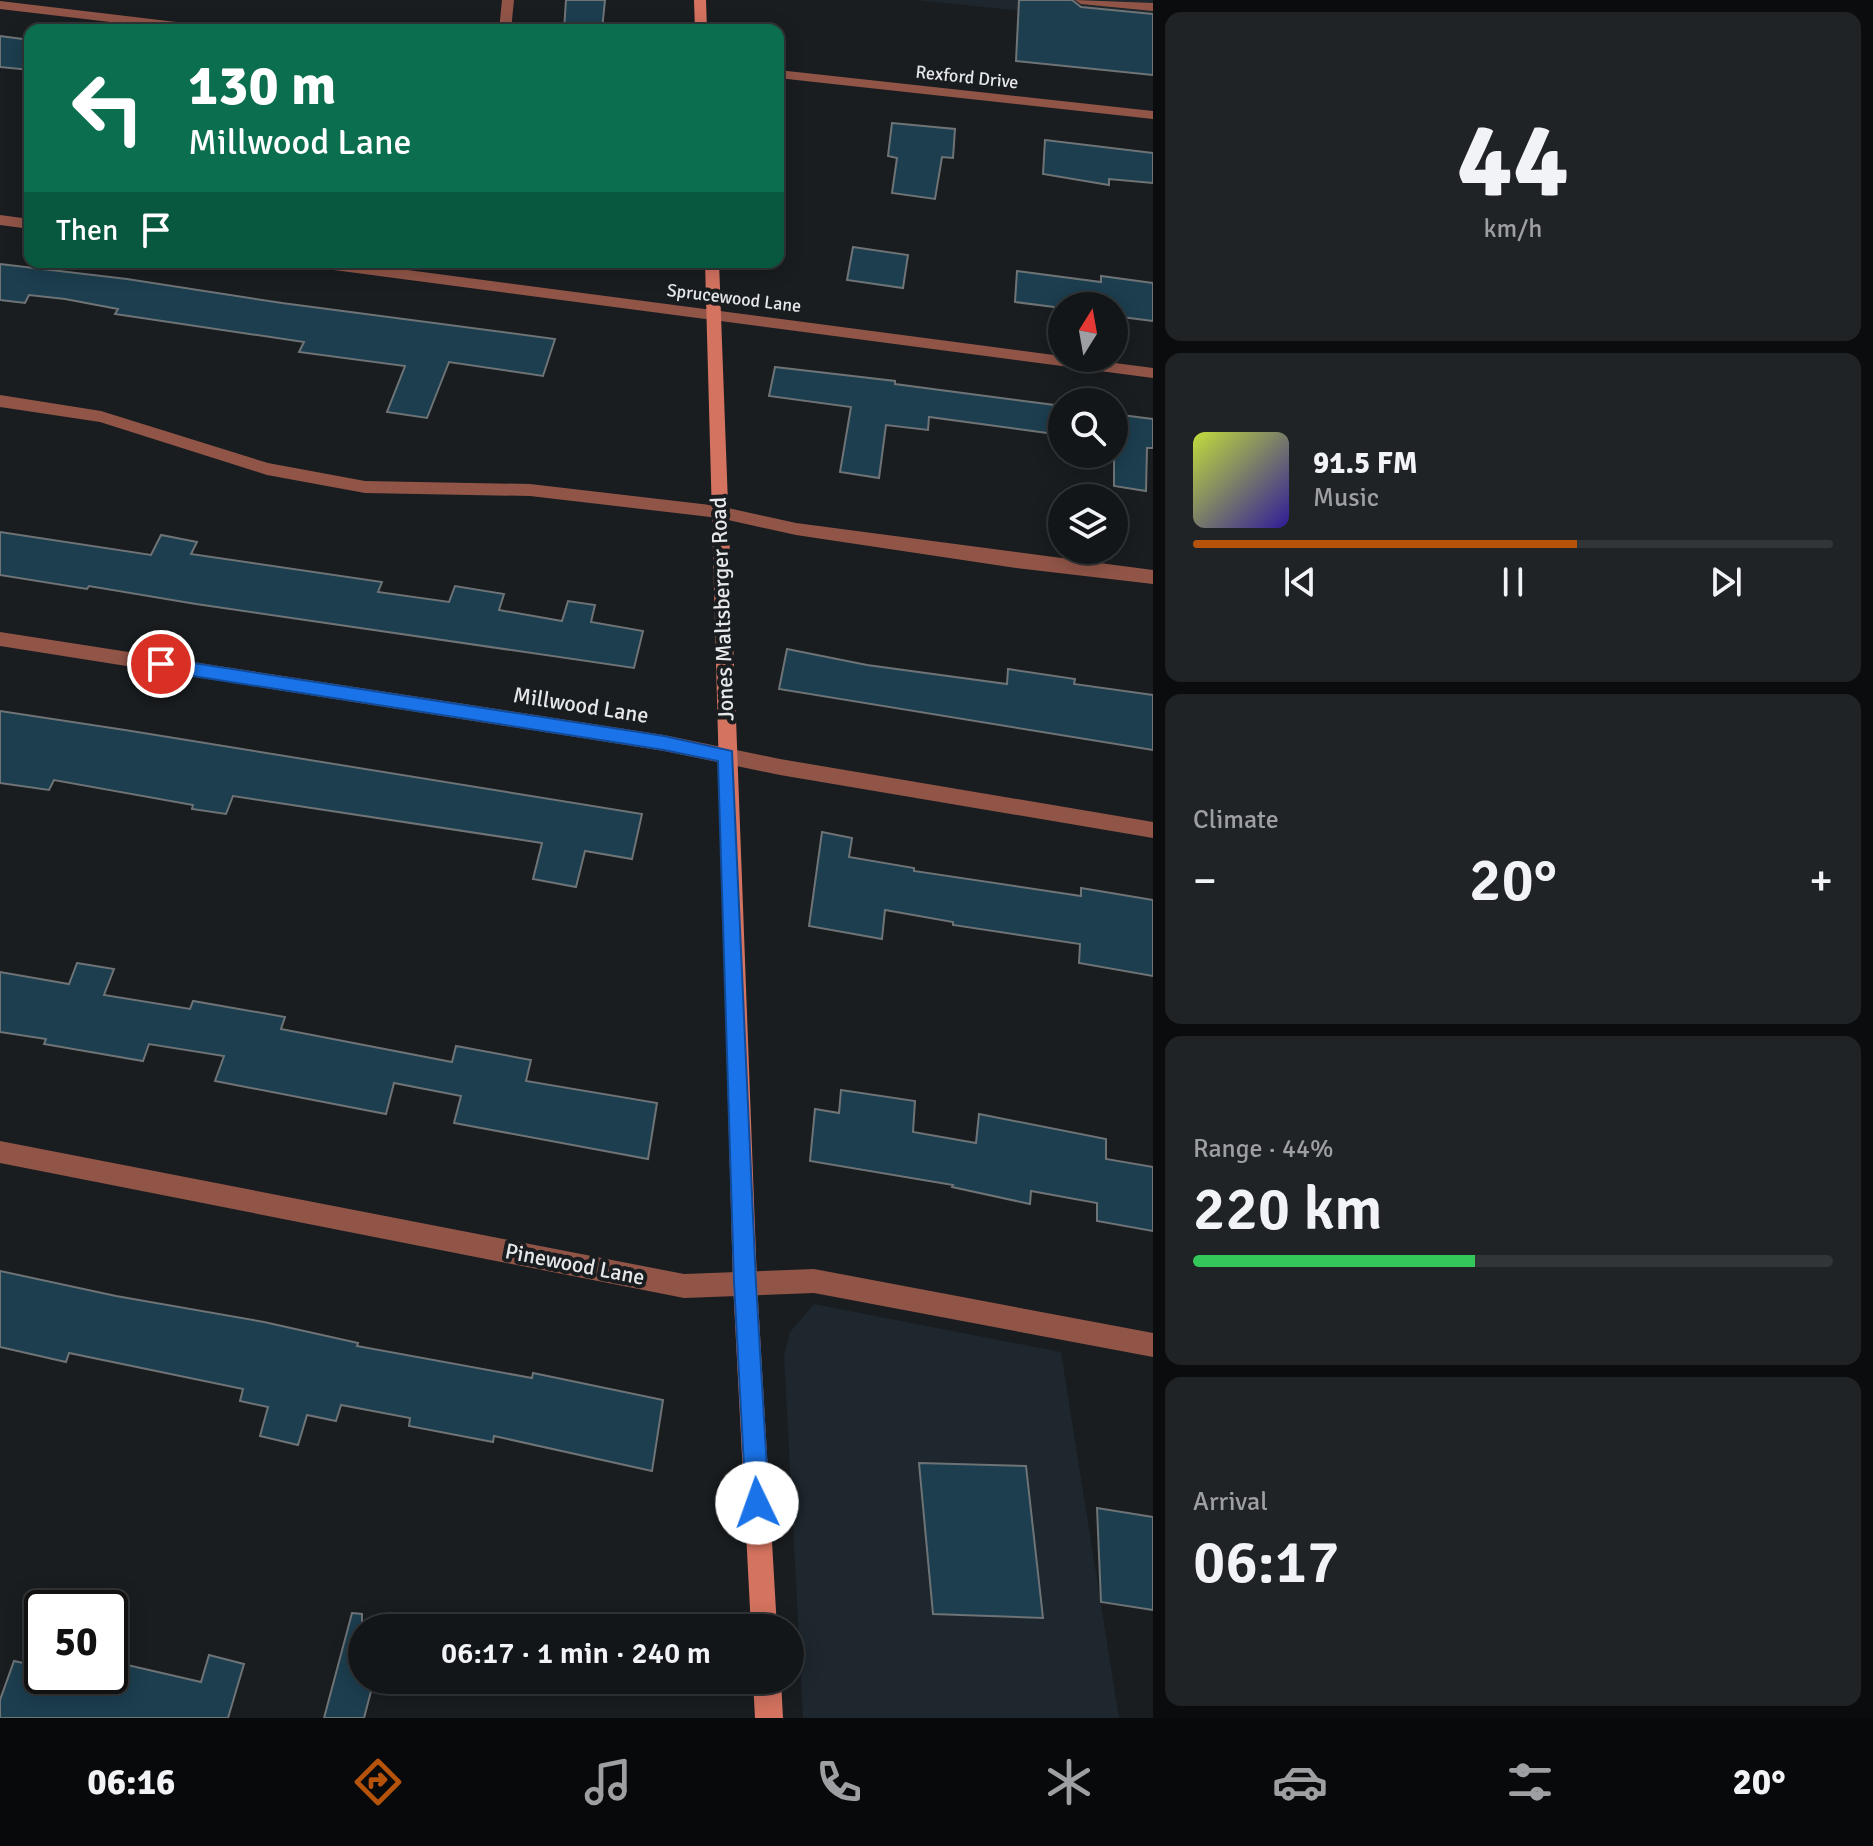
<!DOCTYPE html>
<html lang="en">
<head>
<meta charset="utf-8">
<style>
  :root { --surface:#131618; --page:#202325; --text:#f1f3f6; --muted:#9d9fa2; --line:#323537; --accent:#b45309 }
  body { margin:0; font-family:Signika,sans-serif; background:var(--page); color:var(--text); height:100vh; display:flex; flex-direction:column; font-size:30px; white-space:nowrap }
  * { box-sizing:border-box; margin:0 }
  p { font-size:26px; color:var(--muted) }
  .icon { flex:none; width:44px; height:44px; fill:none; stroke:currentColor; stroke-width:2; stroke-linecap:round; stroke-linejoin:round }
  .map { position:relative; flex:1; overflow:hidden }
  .drawer { display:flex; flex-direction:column; gap:12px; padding:12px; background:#0a0c0d; width:720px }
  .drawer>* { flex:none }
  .banner { position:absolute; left:24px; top:24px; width:760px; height:244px; border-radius:16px; box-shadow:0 4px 20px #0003,0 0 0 2px var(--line); background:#0b6e4f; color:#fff; overflow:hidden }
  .needle { width:52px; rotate:11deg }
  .tools { position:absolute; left:1048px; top:292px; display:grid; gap:16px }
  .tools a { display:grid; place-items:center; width:80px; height:80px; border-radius:50%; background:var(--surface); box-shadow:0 4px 20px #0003,0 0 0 2px var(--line); font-size:40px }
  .speed { position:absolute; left:24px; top:1590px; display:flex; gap:16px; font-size:40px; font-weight:700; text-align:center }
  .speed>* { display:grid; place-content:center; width:104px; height:104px; border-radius:50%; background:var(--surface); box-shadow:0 4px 20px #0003,0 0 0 2px var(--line); line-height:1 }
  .speed .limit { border:4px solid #111; border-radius:12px; background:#fff; color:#111 }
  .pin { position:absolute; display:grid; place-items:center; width:68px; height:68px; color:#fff; margin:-34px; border:4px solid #fff; border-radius:50%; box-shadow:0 2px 8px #0007 }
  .me { position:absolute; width:88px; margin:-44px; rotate:357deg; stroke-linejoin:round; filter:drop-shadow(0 0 6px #0008) }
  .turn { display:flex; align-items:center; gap:28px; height:168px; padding:0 32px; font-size:36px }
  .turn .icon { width:104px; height:104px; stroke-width:2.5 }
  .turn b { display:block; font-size:56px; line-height:68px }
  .then { display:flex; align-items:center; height:76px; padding:0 32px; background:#0003; gap:16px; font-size:30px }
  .big { font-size:60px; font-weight:600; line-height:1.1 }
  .drawer .widget { flex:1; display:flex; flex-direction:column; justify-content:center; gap:12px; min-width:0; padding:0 28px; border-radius:16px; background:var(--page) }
  .drawer .dial { align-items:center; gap:0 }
  .dial b { font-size:104px; line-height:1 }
  .song { display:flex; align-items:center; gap:24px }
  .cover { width:96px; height:96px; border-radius:12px; background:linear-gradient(135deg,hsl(70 70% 55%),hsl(250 70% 35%)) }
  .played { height:8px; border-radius:4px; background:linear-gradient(90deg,var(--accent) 60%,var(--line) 60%) }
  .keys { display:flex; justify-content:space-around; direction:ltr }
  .heat { display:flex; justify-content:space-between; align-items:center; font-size:44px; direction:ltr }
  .charge { height:12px; border-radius:6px; background:linear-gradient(90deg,#34c759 44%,var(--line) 0) }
  .trip { position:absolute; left:348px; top:1614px; width:456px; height:80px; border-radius:40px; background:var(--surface); box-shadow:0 4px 20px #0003,0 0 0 2px var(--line); font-weight:600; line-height:80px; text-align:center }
  .menu { display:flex; height:128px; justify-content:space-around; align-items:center; background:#08090a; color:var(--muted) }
  .menu .icon { width:56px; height:56px }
  .menu .current { color:var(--accent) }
  .menu b { font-size:36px; color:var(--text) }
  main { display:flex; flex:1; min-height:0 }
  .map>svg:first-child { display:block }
</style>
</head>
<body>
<main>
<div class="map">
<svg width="1153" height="1718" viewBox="0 0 1153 1718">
  <rect width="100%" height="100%" fill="#191d20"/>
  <path fill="#1d272d" d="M915,0H1153V24Z
    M814,1304L1061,1352L1119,1718H803L784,1355L790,1332Z"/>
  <path fill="#1c3e4f" stroke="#6e7376" stroke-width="2" d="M566,0H605L602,30H564Z
    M1019,0H1072L1081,7L1153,14V75L1016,61Z
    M0,36L30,40V70L0,67Z
    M892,123L955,129L953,158L942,157L935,199L892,193L897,158L888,156Z
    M1045,140L1153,153V183L1109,179V185L1043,174Z
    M853,247L908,255L903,288L847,280Z
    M0,264L127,279L282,303L555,339L543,376L449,362L427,418L387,412L405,366L299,352L304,342L115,314L118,309L65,299L29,295L25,303L0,300Z
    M1017,271L1101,282V276L1153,283V321L1114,316V306L1062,308L1015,302Z
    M775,367L895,381V384L1062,406V435L929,417L928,430L886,425L879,478L840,472L851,407L769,396Z
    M1114,414L1153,419V448H1147L1146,491L1114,486Z
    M0,532L151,555L161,535L197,542L191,554L382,582L378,592L449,602L455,586L504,594L499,610L562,621L568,601L595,605L591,622L643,631L634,668L196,604L89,586L87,589L0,575Z
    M787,649L867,665L1007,684L1008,669L1075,679L1074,684L1153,695V750L779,689Z
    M0,711L125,730L642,814L632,859L585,851L576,887L533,879L542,843L233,796L226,814L192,809L193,805L54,780L49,790L0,783Z
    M822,832L852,838L849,857L914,868V871L1081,896V888L1153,900V976L1079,963L1080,944L953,925V922L885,910L882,939L809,926Z
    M77,963L114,969L104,995L190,1009L193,1001L285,1017L281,1029L452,1062L456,1046L531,1060L526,1081L657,1103L648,1159L454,1123L461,1096L394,1083L386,1114L215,1081L224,1056L149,1044L143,1061L44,1044L46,1039L0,1032V972L69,984Z
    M841,1090L915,1101L913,1132L976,1143L979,1114L1106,1139V1159L1153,1167V1231L1097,1221V1203L1031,1191L1030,1204L952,1187L953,1185L810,1161L815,1109L839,1113Z
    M0,1271L116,1296L264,1322L358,1343L357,1346L532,1378L533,1373L663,1400L652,1471L494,1436L493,1442L409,1426L410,1418L341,1405L336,1421L307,1415L298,1445L260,1436L268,1407L240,1401L243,1389L69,1353L66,1362L0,1347Z
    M919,1463L1026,1466L1043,1618L933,1614Z
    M1097,1508L1153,1517V1610L1101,1602Z
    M352,1613L362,1614V1680H374L364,1718H324Z
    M209,1655L244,1664L228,1718H0V1700L14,1661L42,1667V1676H110V1661L201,1682Z"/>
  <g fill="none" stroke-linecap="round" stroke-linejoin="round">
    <path fill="#915548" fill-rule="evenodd" d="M1075,0L1153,3V11L1081,4Z
      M0,395L101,411L268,463L365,481L530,484L719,506L796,523L1153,570V584L1016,568L796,535L719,518L530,496L365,493L267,475L100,422L0,407Z"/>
    <path fill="#915548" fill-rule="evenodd" d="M502,0H514L511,30H499Z
      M0,1L210,26L216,30H178L0,9Z
      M778,70L1153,111V119L778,78Z
      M0,215L30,219V229L0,225Z
      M304,262H347L1153,368V378L311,267Z
      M0,632L664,735L780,759L1153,822V838L780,775L664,751L0,646Z
      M0,1141L684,1274L814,1269L1153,1333V1357L814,1293L684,1298L0,1163Z"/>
    <path fill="#d47360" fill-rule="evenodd" d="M694,0H706L707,30H695Z
      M705,262H719L757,1283L777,1628H751L733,1283Z
      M753,1680H781L783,1718H755Z"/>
  </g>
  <path fill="#1a73e8" stroke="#114b97" stroke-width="2" d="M161,658L664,736L732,751L756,1283L769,1503L765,1511L757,1514L749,1511L746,1503L734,1283L718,761L664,750L161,671L153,664Z"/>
  <g text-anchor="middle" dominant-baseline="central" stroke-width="8" stroke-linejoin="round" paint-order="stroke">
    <g font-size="18" fill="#e5e7e9" stroke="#191d20">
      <text transform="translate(967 77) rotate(6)">Rexford Drive</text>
      <text transform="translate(734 298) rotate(7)">Sprucewood Lane</text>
    </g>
    <g font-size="22" fill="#e5e7e9" stroke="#191d20">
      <text transform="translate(722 609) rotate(-92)">Jones Maltsberger Road</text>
      <text transform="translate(581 705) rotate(9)">Millwood Lane</text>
      <text transform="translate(575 1264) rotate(11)">Pinewood Lane</text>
    </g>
  </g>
</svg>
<div class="tools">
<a><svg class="needle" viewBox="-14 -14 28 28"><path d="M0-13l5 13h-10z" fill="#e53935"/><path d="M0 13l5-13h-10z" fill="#9d9fa2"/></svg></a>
<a><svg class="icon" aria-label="search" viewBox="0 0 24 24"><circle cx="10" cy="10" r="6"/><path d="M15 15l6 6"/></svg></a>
<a><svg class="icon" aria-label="layers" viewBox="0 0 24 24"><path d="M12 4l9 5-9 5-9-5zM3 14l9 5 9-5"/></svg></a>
</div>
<div class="speed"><div class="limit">50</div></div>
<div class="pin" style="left:161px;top:664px;background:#d93025"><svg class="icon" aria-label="arrive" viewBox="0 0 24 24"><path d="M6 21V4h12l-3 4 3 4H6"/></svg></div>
<svg class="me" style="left:757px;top:1503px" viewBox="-20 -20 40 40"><circle r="19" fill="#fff"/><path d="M0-13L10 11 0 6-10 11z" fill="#1a73e8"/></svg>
<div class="trip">06:17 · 1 min · 240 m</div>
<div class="banner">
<div class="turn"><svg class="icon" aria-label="left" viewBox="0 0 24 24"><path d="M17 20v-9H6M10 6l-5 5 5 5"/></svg><div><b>130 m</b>Millwood Lane</div></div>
<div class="then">Then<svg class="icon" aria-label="arrive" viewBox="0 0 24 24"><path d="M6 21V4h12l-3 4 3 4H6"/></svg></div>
</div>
</div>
<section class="drawer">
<div class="widget dial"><b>44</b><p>km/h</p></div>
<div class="widget">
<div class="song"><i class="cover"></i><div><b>91.5 FM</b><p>Music</p></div></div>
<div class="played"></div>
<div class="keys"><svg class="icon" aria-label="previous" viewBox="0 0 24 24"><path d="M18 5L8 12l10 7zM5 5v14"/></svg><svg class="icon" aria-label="pause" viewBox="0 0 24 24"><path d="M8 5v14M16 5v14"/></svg><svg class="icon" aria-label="next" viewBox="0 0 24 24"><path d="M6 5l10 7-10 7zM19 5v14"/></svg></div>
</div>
<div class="widget"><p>Climate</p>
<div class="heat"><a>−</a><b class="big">20°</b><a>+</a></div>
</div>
<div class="widget"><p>Range · 44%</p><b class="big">220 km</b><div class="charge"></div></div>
<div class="widget"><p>Arrival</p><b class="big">06:17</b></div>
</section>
</main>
<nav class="menu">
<b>06:16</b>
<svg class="icon current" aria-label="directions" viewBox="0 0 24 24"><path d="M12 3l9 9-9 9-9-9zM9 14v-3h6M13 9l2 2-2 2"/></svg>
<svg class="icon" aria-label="music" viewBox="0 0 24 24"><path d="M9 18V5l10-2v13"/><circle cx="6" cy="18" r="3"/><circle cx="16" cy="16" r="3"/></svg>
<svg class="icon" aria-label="phone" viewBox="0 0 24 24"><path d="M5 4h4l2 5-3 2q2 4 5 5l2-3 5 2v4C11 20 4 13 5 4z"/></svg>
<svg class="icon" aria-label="climate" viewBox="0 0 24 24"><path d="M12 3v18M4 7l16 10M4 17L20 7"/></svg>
<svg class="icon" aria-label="car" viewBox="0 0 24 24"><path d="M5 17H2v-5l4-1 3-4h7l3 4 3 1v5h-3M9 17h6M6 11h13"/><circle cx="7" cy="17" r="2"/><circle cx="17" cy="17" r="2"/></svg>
<svg class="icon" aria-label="filters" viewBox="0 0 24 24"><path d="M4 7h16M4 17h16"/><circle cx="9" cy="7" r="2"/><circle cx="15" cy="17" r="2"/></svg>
<b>20°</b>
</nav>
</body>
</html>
